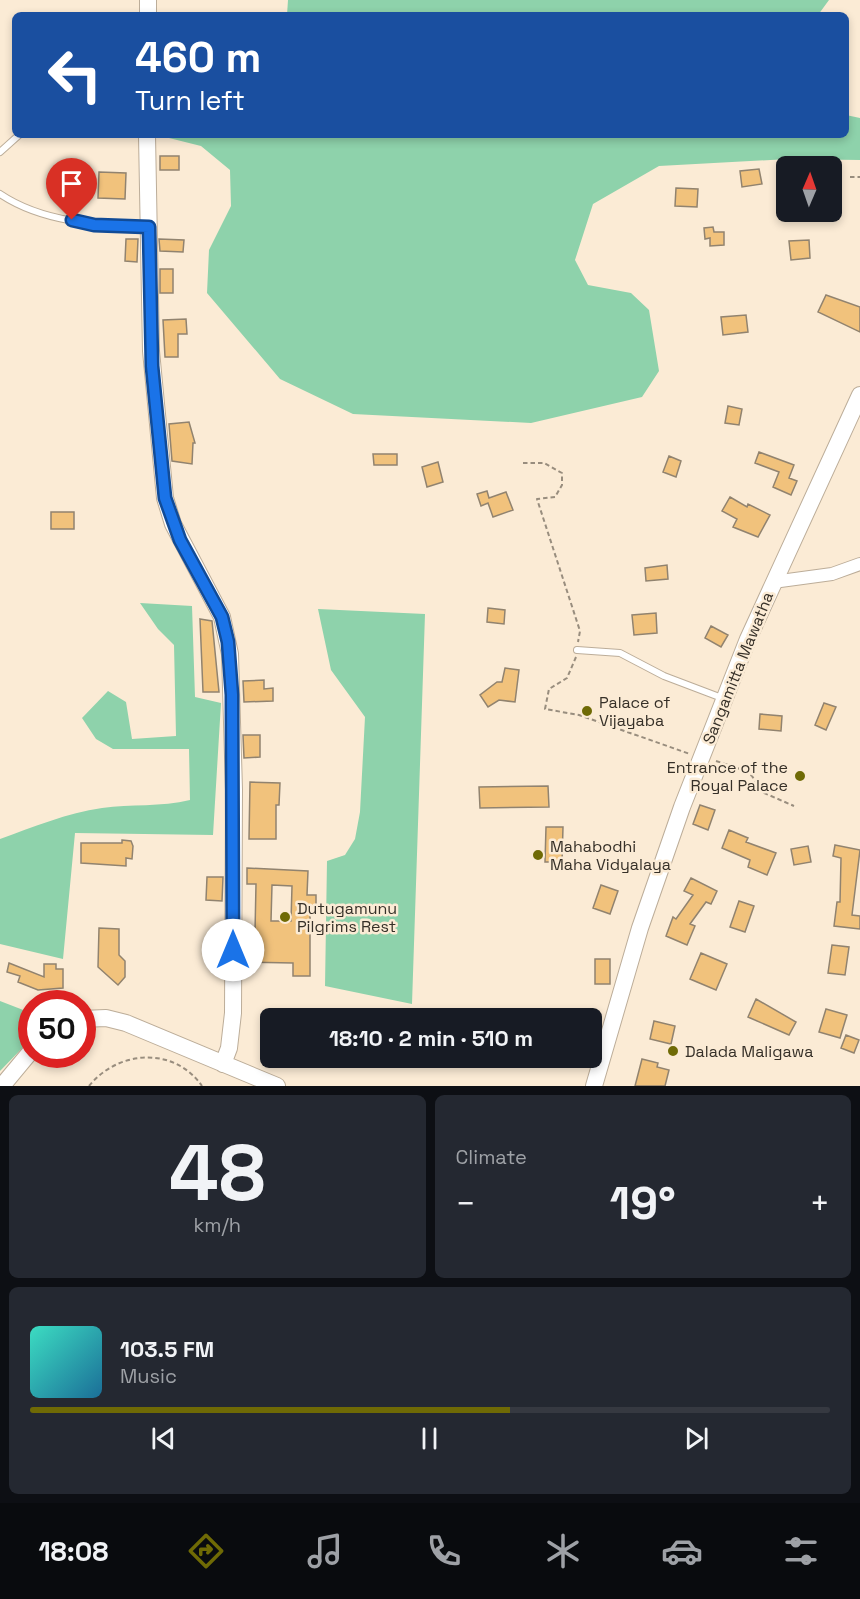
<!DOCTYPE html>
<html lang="en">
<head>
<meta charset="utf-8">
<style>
  :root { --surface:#171b24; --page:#242831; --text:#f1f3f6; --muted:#9ea1a6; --line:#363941; --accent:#6f6a05 }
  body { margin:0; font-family:"Space Grotesk",sans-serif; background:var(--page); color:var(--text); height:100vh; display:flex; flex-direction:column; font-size:22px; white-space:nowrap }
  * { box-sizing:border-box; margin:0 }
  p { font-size:20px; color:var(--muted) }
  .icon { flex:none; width:33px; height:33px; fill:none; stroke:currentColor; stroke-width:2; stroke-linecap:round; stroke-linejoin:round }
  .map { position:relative; height:1086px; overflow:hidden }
  .drawer { display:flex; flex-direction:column; gap:9px; padding:9px; background:#0d0f14; flex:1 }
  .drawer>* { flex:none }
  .hud { position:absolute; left:12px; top:12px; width:837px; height:126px; border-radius:9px; box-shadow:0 3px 9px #0003; background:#1a4fa0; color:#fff; overflow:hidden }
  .needle { width:39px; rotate:2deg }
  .controls { position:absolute; left:776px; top:156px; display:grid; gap:12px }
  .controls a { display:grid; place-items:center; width:66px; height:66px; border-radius:9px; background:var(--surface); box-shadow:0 3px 9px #0003; font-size:30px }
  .speed { position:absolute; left:18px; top:990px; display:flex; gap:12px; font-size:30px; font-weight:700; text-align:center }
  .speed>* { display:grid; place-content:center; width:78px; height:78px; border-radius:50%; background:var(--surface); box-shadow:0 3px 9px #0003; line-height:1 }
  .speed .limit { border:9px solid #d22; background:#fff; color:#111 }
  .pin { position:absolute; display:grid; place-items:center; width:51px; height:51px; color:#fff; margin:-62px -26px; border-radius:50% 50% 50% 0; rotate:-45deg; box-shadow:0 0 6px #0007 }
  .pin .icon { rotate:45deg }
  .me { position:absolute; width:66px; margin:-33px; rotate:0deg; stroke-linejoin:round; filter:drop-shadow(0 0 4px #0008) }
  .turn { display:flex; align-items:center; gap:21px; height:126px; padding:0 24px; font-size:27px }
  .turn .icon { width:78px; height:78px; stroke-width:2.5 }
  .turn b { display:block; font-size:42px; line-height:51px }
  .big { font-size:45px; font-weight:600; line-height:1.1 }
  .drawer .widget { flex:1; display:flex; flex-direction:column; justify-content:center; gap:9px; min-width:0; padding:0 21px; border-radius:9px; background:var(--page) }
  .drawer .dial { align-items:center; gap:0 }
  .dial b { font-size:78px; line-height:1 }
  .song { display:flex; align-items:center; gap:18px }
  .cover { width:72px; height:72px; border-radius:9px; background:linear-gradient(135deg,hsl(170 70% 55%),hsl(200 70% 35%)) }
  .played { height:6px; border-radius:3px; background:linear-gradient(90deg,var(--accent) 60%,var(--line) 60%) }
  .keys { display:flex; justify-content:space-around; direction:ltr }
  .heat { display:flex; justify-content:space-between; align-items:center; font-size:33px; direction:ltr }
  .drawer .tiles { flex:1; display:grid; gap:9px; grid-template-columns:1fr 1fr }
  .widget:last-child { grid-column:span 2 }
  .trip { position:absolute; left:260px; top:1008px; width:342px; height:60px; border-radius:9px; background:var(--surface); box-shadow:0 3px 9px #0003; font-weight:600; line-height:60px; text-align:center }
  .tab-bar { display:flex; height:96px; justify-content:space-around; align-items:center; background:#090b0e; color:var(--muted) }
  .tab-bar .icon { width:42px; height:42px }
  .tab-bar .selected { color:var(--accent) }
  .tab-bar b { font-size:27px; color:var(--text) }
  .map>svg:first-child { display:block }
</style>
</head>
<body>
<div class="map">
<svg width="860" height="1086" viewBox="0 0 860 1086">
  <rect width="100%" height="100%" fill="#fbebd5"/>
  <path fill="#8ed2ab" d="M288,0H829L818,15H287Z
    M846,115L860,118V160L788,159L659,166L593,204L575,260L588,285L631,293L649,310L659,371L642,397L531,423L353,414L280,379L207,293L209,250L231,206L230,170L201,146L157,135H846Z
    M140,603L192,606L195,697L221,703L213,835L75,833L63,959L0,944V839C33,827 67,813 102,808C131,804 161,807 190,800L189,749H113L96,739L82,718L108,691L126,702L132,739L176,736L174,645L158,629Z
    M318,609L425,614L412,1004L325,986L327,861L345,855L355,839L360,812L365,717L331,670Z
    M0,1001L31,1013L32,1038L0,1071Z"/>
  <path fill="#f1c27c" stroke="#91836f" stroke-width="1.5" fill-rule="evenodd" d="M160,156H179V170H160Z
    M759,169L762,184L742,187L740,171Z
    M99,172L126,173L125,199L98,198Z
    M676,188L698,189L697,207L675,206Z
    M713,227L714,232H724V245L710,246V238L705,239L704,228Z
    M126,239H138L137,262L125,261Z
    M159,239L184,240L183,252L160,251Z
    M809,240L810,258L791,260L789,241Z
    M160,269H173V293H160Z
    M826,295L860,307V332L818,312Z
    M746,315L748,332L723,335L721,317Z
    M186,319L187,334H178V357H165L163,320Z
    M728,406L742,409L739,425L725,423Z
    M189,422L195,443H193L192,464L172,461L169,424Z
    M759,452L794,465L789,478L797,481L791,495L773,487L779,472L755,463Z
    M373,454H397V465H374Z
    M669,456L681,461L676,477L663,472Z
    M438,462L443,482L427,487L422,467Z
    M487,491L489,498L506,492L513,510L493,517L488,503L481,506L477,494Z
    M730,497L747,507L748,504L770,515L758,537L733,527L737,519L722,511Z
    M51,512H74V529H51Z
    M667,565L668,579L646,581L645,568Z
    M488,608L505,610L504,624L487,622Z
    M656,613L657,633L634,635L632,615Z
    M200,619L212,621L219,692H203Z
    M711,626L728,635L721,647L705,638Z
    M505,668L519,670L515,702L499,700L488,707L480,695L497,682H502Z
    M264,680V689L273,688V701L244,702L243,681Z
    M824,703L836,707L826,730L815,725Z
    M760,714L782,716L781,731L759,729Z
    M243,735H260V757L244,758Z
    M250,782L280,783L279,805H276V839H249Z
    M548,786L549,807L480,808L479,787Z
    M700,805L715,810L708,830L693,824Z
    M546,827H563L562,862H545Z
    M729,830L748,838L746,842L776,853L767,875L748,867L750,860L722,848Z
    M122,840L131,841L133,846L132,859L126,858V866L81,863V843H122Z
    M835,845L860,850L852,915L860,916V929L834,926L837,902H840L841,858L833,856Z
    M808,846L811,862L794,865L791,849Z
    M247,868L308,871L307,895H316V911H310V976H293V963L244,962V931L255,932L256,884H247ZM272,885L292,886L291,921H271Z
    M207,877H223L222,901L206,900Z
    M691,878L717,891L711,904L706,902L690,924L695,926L687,945L666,936L673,917L676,919L693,895L684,891Z
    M601,885L618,891L610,914L593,908Z
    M739,901L754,906L745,932L730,927Z
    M99,928L119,929V955L125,961V977L118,985L98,967Z
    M832,945L849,947L845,975L828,973Z
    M701,953L727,964L716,990L690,979Z
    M595,959H610V984H595Z
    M9,963L44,977V964H56V969H63V988L38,990L18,982L20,976L7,972Z
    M756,999L796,1022L789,1035L748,1017Z
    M826,1009L847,1015L840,1038L819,1032Z
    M654,1021L675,1026L671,1044L650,1039Z
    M846,1035L859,1040L854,1053L841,1048Z
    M642,1059L658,1063L657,1067L669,1070L665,1086H635Z"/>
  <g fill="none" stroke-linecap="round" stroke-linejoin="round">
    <g stroke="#bcad99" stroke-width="8">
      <path id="service" d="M0,152L19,135
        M0,194C43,223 98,225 149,227
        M577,650L620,653L664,676L722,698"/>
    </g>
    <g stroke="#bcad99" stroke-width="14">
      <path id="minor" d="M773,582L832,574L860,564"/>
    </g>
    <g stroke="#bcad99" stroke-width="18">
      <path id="secondary" d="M148,15V0
        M147,135L151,351L165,498L173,524L222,617L230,654L234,790L233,1013L229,1048L223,1064
        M82,1019L106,1018L126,1023L277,1086
        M2,1086L32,1050
        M594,1086L640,928L682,807L748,639L860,395"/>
    </g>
    <path stroke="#988d7e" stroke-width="2" stroke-dasharray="4.5 3" stroke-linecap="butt" d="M850,177H860
      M523,463H544L562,473V485L555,497L537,499L580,631L578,642
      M576,657L567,678L549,689L545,709L579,715L690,754
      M716,761L743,770L752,776L762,792L794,806
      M89,1086C118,1050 174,1046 202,1086"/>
    <use href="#service" stroke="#fff" stroke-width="6"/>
    <use href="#minor" stroke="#fff" stroke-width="12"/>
    <use href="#secondary" stroke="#fff" stroke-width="16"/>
  </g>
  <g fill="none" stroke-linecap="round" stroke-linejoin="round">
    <g stroke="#114b97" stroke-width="15">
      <path id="route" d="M72,220L94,225L149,227L152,366L165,498L180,540L222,617L228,642L232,695L233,950"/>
    </g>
    <use href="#route" stroke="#1a73e8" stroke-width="10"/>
  </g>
  <g fill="#6f6a05" stroke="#fbebd5" stroke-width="2">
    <circle cx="587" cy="711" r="6"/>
    <circle cx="800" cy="776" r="6"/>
    <circle cx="538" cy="855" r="6"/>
    <circle cx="285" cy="917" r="6"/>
    <circle cx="673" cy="1051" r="6"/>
  </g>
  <g text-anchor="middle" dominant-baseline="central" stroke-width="5" stroke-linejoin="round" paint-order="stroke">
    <g font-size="16" fill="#363028" stroke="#fbebd5">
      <text transform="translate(738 668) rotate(-68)">Sangamitta Mawatha</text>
    </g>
    <g font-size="16" fill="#363028" stroke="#fbebd5" text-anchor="start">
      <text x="599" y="702">Palace of<tspan x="599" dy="18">Vijayaba</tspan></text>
      <text x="788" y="767" text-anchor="end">Entrance of the<tspan x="788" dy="18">Royal Palace</tspan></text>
      <text x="550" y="846">Mahabodhi<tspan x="550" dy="18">Maha Vidyalaya</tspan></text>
      <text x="297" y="908">Dutugamunu<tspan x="297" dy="18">Pilgrims Rest</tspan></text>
      <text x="685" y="1051">Dalada Maligawa</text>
    </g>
  </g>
</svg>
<div class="controls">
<a><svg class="needle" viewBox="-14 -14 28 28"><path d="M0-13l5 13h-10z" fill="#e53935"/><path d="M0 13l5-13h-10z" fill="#9ea1a6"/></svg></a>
</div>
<div class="speed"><div class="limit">50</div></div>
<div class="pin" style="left:72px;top:220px;background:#d93025"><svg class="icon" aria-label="arrive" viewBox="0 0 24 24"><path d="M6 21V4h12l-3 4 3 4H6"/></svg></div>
<svg class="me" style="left:233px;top:950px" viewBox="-20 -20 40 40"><circle r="19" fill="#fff"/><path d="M0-13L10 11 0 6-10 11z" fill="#1a73e8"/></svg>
<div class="trip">18:10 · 2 min · 510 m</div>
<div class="hud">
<div class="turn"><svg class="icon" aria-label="left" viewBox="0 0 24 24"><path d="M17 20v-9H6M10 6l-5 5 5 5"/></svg><div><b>460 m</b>Turn left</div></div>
</div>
</div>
<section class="drawer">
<div class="tiles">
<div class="widget dial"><b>48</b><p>km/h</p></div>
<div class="widget"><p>Climate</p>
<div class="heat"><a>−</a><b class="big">19°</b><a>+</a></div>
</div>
<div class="widget">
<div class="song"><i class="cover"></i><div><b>103.5 FM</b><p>Music</p></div></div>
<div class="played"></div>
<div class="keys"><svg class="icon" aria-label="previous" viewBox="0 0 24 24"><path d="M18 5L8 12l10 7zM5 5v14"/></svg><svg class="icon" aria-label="pause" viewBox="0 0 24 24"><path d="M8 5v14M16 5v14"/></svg><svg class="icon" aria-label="next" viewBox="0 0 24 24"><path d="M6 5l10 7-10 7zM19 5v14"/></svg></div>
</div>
</div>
</section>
<nav class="tab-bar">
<b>18:08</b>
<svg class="icon selected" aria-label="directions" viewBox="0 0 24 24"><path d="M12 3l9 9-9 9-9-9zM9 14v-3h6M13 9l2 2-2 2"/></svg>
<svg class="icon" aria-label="music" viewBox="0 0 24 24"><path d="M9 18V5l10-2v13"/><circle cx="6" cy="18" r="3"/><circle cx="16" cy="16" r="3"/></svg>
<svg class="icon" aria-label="phone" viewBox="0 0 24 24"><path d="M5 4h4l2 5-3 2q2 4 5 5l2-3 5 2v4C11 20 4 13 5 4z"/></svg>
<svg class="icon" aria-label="climate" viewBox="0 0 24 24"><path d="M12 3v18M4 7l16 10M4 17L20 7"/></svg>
<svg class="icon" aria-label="car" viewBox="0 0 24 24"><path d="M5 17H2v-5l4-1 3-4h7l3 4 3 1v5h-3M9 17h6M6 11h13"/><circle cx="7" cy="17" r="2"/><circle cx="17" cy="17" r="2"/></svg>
<svg class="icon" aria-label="filters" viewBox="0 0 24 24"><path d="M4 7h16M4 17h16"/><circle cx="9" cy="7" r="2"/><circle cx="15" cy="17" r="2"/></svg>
</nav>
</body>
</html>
